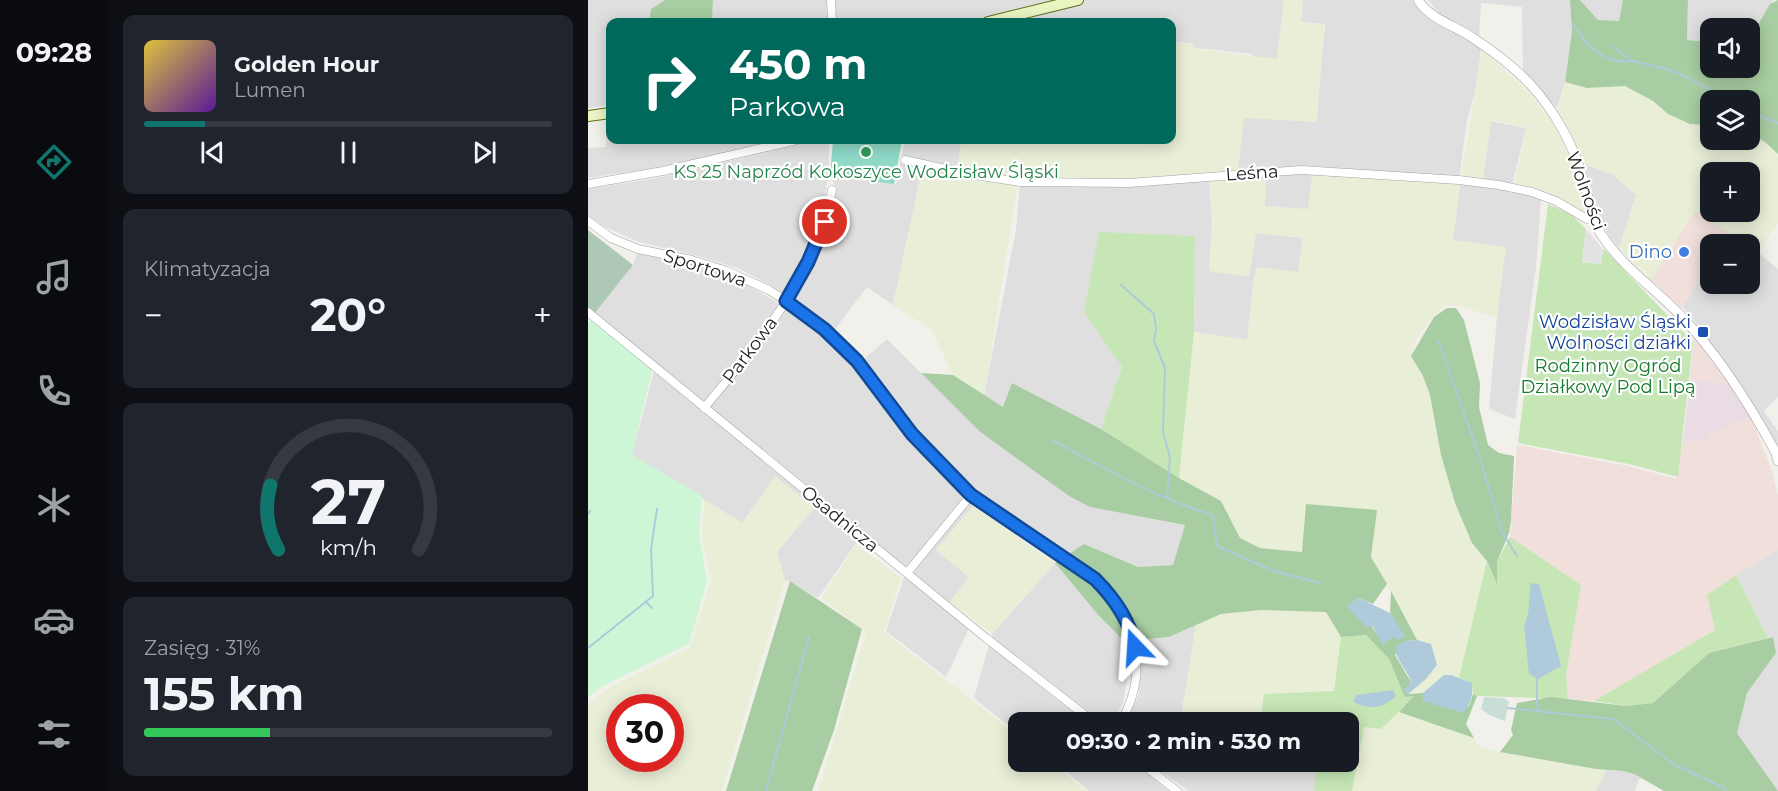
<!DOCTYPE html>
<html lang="pl">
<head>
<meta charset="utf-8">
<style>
  :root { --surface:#171b24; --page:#20242c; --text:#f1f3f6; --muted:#9ea1a6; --line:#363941; --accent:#0f766e }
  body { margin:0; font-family:Montserrat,sans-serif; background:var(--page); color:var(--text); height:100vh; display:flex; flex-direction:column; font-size:22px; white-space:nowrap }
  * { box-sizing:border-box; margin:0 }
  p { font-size:20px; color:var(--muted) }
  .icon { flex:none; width:33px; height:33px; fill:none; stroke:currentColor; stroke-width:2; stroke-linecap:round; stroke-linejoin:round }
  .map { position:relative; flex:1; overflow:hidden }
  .drawer { display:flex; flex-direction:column; gap:15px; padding:15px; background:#0d0f14; width:480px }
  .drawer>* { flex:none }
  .hud { position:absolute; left:18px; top:18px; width:570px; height:126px; border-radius:12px; box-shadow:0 3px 15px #0003; background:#00695c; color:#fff; overflow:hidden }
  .controls { position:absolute; left:1112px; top:18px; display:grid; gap:12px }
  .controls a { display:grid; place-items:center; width:60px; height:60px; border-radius:12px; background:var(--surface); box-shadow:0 3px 15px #0003; font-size:30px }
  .speed { position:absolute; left:18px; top:694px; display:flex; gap:12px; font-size:30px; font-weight:700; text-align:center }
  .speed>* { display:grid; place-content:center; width:78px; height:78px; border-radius:50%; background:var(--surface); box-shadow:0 3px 15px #0003; line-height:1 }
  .speed .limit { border:9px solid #d22; background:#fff; color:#111 }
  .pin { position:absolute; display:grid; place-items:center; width:51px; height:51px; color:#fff; margin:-26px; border:3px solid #fff; border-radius:50%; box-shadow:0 2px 6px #0007 }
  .me { position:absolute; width:66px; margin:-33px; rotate:340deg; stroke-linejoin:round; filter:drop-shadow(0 0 4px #0008) }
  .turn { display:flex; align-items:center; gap:21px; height:126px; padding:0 24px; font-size:27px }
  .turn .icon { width:78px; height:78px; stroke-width:2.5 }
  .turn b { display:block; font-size:42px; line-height:51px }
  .big { font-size:45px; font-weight:700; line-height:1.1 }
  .drawer .tile { flex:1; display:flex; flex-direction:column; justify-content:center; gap:9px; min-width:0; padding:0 21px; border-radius:12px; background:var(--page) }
  .drawer .dial { align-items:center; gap:0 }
  .dial svg { height:156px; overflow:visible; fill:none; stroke:var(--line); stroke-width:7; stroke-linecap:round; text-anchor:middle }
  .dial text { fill:var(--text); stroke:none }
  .song { display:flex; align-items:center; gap:18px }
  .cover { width:72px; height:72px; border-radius:9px; background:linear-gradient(135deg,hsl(50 70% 55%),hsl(270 70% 35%)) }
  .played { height:6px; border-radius:3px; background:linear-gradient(90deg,var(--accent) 15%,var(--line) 15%) }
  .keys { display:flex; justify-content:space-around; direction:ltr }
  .heat { display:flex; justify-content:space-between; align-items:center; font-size:33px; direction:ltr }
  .charge { height:9px; border-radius:4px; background:linear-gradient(90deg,#34c759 31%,var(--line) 0) }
  .trip { position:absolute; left:420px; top:712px; width:351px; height:60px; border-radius:12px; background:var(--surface); box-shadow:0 3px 15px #0003; font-weight:700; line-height:60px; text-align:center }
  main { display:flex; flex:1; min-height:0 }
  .dock { display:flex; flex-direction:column; width:108px; justify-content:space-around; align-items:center; background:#090b0e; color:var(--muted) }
  .dock .icon { width:42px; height:42px }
  .dock .selected { color:var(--accent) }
  .dock b { font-size:27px; color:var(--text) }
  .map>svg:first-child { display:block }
</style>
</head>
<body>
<main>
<nav class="dock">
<b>09:28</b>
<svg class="icon selected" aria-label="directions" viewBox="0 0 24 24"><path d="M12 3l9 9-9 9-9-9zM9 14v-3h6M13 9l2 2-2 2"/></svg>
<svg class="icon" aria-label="music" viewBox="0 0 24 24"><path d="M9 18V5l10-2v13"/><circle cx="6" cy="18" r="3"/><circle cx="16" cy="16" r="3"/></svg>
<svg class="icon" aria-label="phone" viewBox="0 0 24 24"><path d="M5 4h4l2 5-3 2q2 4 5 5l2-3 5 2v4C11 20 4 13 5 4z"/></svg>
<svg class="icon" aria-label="climate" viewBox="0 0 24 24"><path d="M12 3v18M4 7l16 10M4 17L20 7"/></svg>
<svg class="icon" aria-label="car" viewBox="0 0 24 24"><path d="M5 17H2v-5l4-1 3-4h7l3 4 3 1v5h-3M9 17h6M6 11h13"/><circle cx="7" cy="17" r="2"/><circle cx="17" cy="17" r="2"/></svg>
<svg class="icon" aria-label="filters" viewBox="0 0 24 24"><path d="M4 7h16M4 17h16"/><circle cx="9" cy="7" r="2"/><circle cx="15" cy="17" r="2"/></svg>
</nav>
<section class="drawer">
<div class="tile">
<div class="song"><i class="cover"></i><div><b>Golden Hour</b><p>Lumen</p></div></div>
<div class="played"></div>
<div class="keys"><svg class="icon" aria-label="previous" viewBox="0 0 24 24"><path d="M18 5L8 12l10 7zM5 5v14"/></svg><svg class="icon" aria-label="pause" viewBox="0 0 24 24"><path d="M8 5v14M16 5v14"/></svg><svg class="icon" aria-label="next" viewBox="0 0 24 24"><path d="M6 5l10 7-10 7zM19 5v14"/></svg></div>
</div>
<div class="tile"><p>Klimatyzacja</p>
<div class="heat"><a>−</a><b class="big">20°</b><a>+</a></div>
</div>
<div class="tile dial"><svg viewBox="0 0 100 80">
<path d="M14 69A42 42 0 1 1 86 69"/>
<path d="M14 69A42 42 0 0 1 10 36" stroke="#0f766e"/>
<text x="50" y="56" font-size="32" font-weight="700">27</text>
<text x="50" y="72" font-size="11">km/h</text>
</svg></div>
<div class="tile"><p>Zasięg · 31%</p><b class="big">155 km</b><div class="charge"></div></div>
</section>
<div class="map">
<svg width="1190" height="791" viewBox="0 0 1190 791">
  <rect width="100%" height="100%" fill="#f1f0ea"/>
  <path fill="#e0dfdf" d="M0,0H77L63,9L61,22H22V105L0,108Z
    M125,0H696L683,115L659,114L665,54L608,48L603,43L584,42V22H444L443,11L398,22H124Z
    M715,0H832L835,5L851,13L840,0H982L984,31L977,82L969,108L935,73L934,7L893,3L891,36L893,50L887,92L879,120L871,180L726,168L722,211L677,207L647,173L655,116L728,121L737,24L713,22Z
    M992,0H1035L1032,21L1010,20Z
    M1100,0H1186L1182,4L1168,28L1172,44L1170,60L1161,62V28H1122V42L1099,40Z
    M903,121L938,128L923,190L953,199L948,267L927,419L901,409L909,317L917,247L865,240L872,184L894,186Z
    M22,122V140H194L74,167L0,178V148L18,147L19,123Z
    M230,140H241V169L237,196L221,249L196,293L152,269L107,255L51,242L15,226L0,215V189L64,179Z
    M317,140H375L370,179L334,170L305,305L279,287L244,333L202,300L224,265L240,222L248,189L242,175L308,184Z
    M998,165L1024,174L1048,195L1031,248L1021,236L1012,219L1006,199Z
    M621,176L624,223L621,271L668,233L715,238L710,272L666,277L659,340L606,332L607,236L496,311L534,367L513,429L424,383L416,407L396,396L428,230L432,182Z
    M1161,245L1190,269V397L1176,411L1190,431V446L1108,323L1094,307L1122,263V284H1161Z
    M49,253L109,265L143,275L190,303L239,337L281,385L321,442L385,506L348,550L382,578L358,609L381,628L358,677L298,631L317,575L275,533L230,598L202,581H197L189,552L226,508L188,477L154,523L44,455L68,364L6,314L45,265Z
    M299,339L391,431L502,507L597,525L585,565L550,567L496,544L479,555L421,520L385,493L325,433L273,362Z
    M1190,550V791L1149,733L1159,693L1188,653L1185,637L1180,638L1148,575Z
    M467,563L511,616L536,641L543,657L535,703L523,723H430V733L386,698L404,634Z
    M608,625L592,723H537L551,695L552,664L547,640L581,637Z
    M467,762H546L580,791H501Z
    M560,762H654L681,766L683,762H729L726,791H601Z
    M1018,770L1036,771L1052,777L1047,791H1008Z"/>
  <path fill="#f0dfdb" d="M1106,208L1143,232L1135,244H1122V264L1092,310L1060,279Z
    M1106,335L1142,384L1102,380Z
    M1163,417L1184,471L1190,497V550L1148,575L1119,595L1127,630L1006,701L980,699L978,676L993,585L922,538L929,445L1040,466L1089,479L1095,441L1113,442L1121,434Z"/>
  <path fill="#eadce5" d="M1102,380L1142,384L1163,417L1121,434L1114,442L1095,441Z"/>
  <path fill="#e9eed7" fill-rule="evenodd" d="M696,0H715L713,22L736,24L729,122L656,118L650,171L541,180L431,176L396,396L365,375L344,330L305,305L334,169L369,177L373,140H584V43L603,44L608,49L689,59Z
    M894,50L936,87L965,124L981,155L997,214L926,185L939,127L903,120L894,180L873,177Z
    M977,82L999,88L1037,86L1065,101L1080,114L1102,124L1122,125V140H1161V133L1177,142L1190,154V223L1171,251L1107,211L1063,280L1031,248L1048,195L1024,174L998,165L970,109ZM1122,172H1161V212H1122Z
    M678,175L677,206L720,209L724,176H771L872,184L865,240L918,247L909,317L869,306L859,305L841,320L828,340L823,356L835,376L842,395L853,455L867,503L884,543L899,561L871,678L863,675H856L835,693L820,694L837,680L843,645L829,640L783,557L672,548L652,538L633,501L591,478L606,332L659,340L668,267L710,272L715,238L668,233L661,277L621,271L624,223L623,182L627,177Z
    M187,476L226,508L189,552L197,581L134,791H0V704L22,687L101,648L106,636L123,580L114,536L116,499L154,523ZM32,708H82V759H32Z
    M385,506L467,563L404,634L362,602L381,577L348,550Z
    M268,545L313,578L296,632L430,736V762H463L498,791H230L278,632L233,598Z
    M673,610L738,612L753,637L746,691L676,694L672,723H592L608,625L633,614Z
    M811,712L886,738L890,745L912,752L1018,770L1008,791H764L776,727L793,729Z"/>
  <path fill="#c6e6b5" d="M960,204L984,215L998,229L994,262L1013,264L1015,248L1105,342L1090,477L1041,464L930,443Z
    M511,232L607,236L606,332L591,478L513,429L534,367L496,312Z
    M922,537L993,585L978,676L980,699L889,696L885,694L884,683L871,678L899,561L908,582L909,562Z
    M1148,575L1180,638L1121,653L1065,703L1039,706L1006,701L1127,630L1119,595Z
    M778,635L801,659L817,696H827L793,729L776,727L764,791H726L729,762H760V723H672L676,694L746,691L753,637Z"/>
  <path fill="#a8cda2" d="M77,0H125L124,22H61L63,9Z
    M982,0H992L1010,20L1031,21L1035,0H1100L1099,40L1122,42V68H1161V62L1170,60L1172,44L1168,28L1182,4L1190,0V154L1177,142L1161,133V100H1122V125L1102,124L1080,114L1065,101L1037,86L999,88L977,82L984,31Z
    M859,308H868L876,320L892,383L891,407L900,445L911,453L926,456L923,521L921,533L909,562V584L899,561L884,543L867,503L853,455L842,395L835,376L823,356L846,317Z
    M333,373L365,375L415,407L424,383L513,429L591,478L633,501L652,538L672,548L714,552L718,504L789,510L783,557L799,584L785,604L771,598L760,606L784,627L796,644L804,637L816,636L802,613L803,591L829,640L818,641L807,655L823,682L817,691L820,694L835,693L836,701L881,706L885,694L889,696L878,724L886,738L811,712L826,696L817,697L801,659L778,635L753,637L738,612L673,610L633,614L581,637L536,641L511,616L467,563L496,544L550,567L585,565L597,525L502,507L481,496L391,431Z
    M202,581L274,629L246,730L224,791H138Z
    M1185,637L1188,653L1159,693L1149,733L1190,791H1076L1048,775L1036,771L1008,769L912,752L925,735L923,730L929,703L963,697L1038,706L1065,703L1121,653Z"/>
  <path fill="#c8ded7" d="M896,697L915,698L921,701L917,721L903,716L893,709Z"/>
  <path fill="#adc8b5" d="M0,230L45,265L6,314L0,309Z"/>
  <path fill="#ccf6d6" d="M4,320L65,366L44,455L114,496L111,534L119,581L101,644L14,686L0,697V322Z"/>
  <path fill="#8fd9c7" d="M245,140H314L306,184L242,175Z"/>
  <path fill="#e2e2e2" d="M998,229L1014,248L1013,264L994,261Z"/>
  <path fill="#aecadb" d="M943,583L951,584L973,666L950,679L941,674L936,625C943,613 940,597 943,583Z
    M771,598L802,613L817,636L811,640L804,637L795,645L785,627L777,626L759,606Z
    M829,640L843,644L849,665L837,680L820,694L816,690L823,682C819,669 807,660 807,646L818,641Z
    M856,675H863L884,683C885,696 883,703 875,713L835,701V693Z
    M805,690L808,696C794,709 782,710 765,702L768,695Z"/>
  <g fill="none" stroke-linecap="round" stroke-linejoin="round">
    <path stroke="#aecadb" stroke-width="2" d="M986,25C999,47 1018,65 1045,61
      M1025,47L1045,61L1079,69L1103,79L1138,100
      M1161,111L1190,123
      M533,285L566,314L568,329L566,341L577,368L575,432L582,457L579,498
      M850,340L893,461L914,532L929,556
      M466,441C517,469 569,498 625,515L629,546L686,571L732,583
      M0,514L2,511
      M58,602L64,608
      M0,648L65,596L63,549L69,509
      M949,678V704L952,711
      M920,708L1025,719L1087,765L1136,788L1138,791
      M178,791L221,637"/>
    <g stroke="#a3a3a3" stroke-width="9">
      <path id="minor" d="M243,0L244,22
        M317,160L380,174L432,182L541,183L713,170L871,180L911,185L944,192L968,201L999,219L1005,220
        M0,184L75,171L209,140
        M0,221L23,238L50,249L104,260L139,271L181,290L198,301L235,329L269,361L324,434L383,495L507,579C548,620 563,671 532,723
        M0,312L398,638L507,723
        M116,408C160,356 217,287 237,222C240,211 242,200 244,190
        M319,573L383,495
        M552,762L589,791"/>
    </g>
    <g stroke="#a3a3a3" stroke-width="10">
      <path id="tertiary" d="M830,0C842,19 867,26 885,38C905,51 926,67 942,84C966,110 985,144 995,178C1001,197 1002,217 1013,234C1034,267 1069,290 1095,318C1133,358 1162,405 1188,453L1190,461"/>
    </g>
    <g stroke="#59730f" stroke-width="12">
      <path id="secondary" d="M400,22L490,0
        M0,116L22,113"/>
    </g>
    <use href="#minor" stroke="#fff" stroke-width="8"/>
    <use href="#tertiary" stroke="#fff" stroke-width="9"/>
    <use href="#secondary" stroke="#ebf5c4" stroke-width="10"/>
  </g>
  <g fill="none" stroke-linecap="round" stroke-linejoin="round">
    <g stroke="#114b97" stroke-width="15">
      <path id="route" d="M237,222L220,262L198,301L236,329L269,361L324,434L383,495L507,579C526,598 542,621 547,647"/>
    </g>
    <use href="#route" stroke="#1a73e8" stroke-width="10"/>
  </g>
  <circle fill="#2e9e5b" stroke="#fff" stroke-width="2" cx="278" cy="152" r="6"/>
  <circle fill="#3f7fe0" stroke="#fff" stroke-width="2" cx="1096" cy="252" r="6"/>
  <rect fill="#1a4fb4" stroke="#fff" stroke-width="2" x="1109" y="326" width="12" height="12" rx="3"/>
  <g text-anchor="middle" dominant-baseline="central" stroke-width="4.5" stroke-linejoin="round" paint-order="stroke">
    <g font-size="18" fill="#27864d" stroke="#fff">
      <text x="278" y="172">KS 25 Naprzód Kokoszyce Wodzisław Śląski</text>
    </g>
    <g font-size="18" fill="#222" stroke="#fff">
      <text transform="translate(664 173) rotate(-4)">Leśna</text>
      <text transform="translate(998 191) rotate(70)">Wolności</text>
      <text transform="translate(117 268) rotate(18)">Sportowa</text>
      <text transform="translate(162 350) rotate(-53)">Parkowa</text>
      <text transform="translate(252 519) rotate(39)">Osadnicza</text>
    </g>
    <g font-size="18" fill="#366cbe" stroke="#fff" text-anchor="end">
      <text x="1084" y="252">Dino</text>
    </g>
    <g font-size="18" fill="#164399" stroke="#fff" text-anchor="end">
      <text x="1103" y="322">Wodzisław Śląski<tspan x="1103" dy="21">Wolności działki</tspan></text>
    </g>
    <g font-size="18" fill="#167a2d" stroke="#fff">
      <text x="1020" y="366">Rodzinny Ogród<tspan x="1020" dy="21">Działkowy Pod Lipą</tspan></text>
    </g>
  </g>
</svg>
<div class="controls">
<a><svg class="icon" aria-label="sound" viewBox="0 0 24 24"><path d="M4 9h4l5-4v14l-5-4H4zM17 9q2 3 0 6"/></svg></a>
<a><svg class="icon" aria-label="layers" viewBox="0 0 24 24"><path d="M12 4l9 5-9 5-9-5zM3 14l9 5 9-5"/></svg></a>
<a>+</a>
<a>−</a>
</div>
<div class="speed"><div class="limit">30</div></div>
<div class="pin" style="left:237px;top:222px;background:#d93025"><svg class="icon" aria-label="arrive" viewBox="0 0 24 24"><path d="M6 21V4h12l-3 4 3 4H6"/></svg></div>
<svg class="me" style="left:547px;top:647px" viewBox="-20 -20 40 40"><path d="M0-17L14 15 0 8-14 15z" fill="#1a73e8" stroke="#fff" stroke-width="4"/></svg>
<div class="trip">09:30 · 2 min · 530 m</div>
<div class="hud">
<div class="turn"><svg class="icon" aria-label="right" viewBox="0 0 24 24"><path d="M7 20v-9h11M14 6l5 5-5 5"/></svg><div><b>450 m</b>Parkowa</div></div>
</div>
</div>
</main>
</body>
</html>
